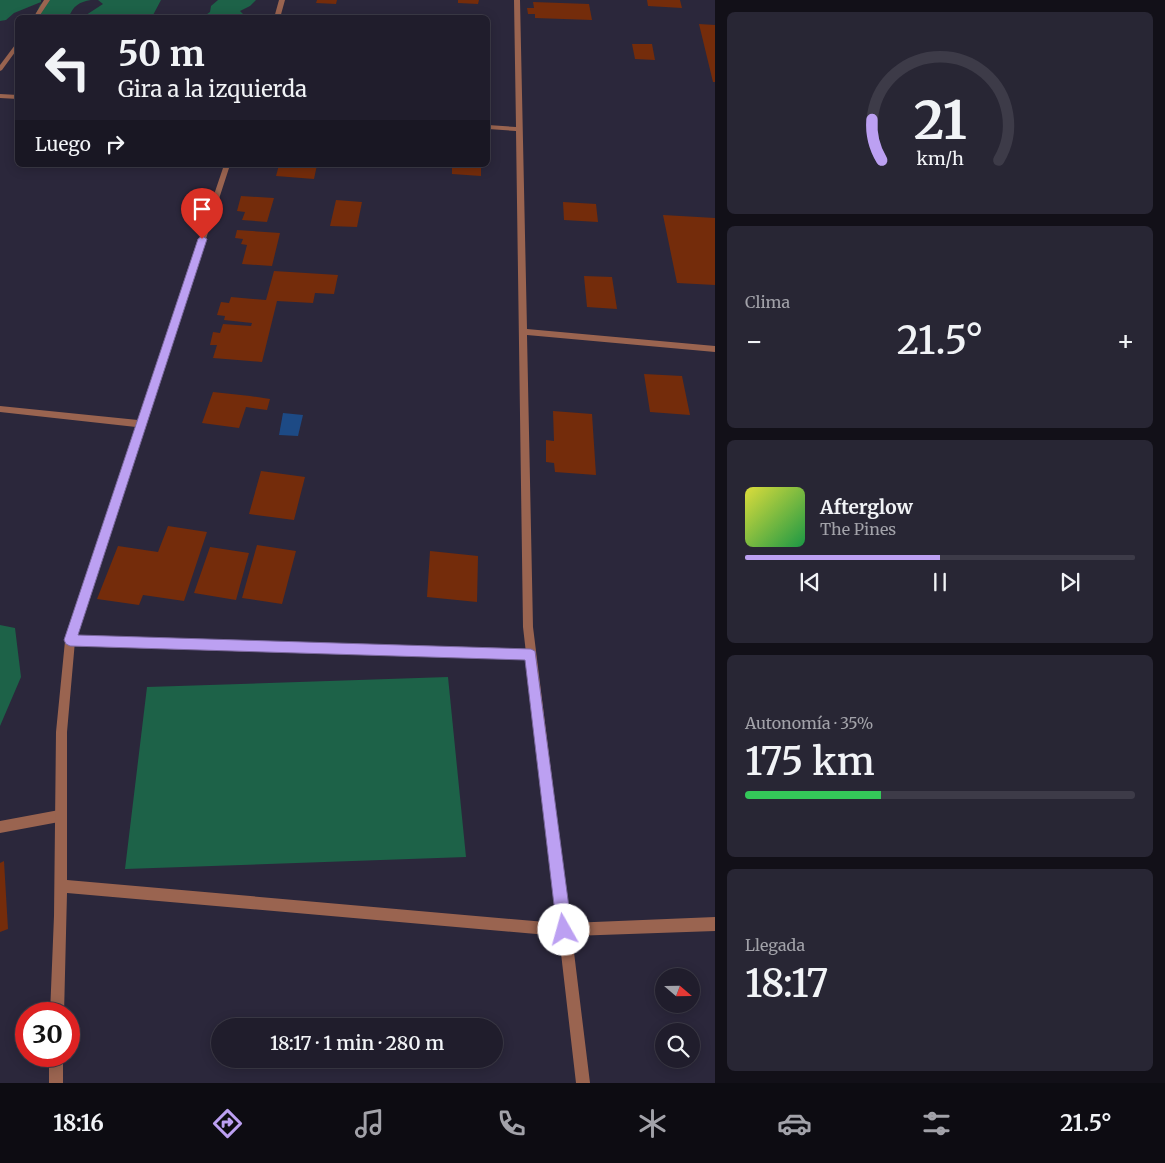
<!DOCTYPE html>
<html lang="es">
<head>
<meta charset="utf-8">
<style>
  :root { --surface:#201d2c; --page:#282634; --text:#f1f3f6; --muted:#a2a2a9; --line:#3d3b48; --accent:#bca0f2 }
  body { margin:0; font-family:Merriweather,serif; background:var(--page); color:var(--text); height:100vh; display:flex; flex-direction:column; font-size:19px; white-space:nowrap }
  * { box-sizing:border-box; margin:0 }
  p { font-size:16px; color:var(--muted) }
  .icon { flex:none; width:28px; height:28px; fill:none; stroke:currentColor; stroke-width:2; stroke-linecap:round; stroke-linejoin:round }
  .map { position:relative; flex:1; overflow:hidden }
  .details { display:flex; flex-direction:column; gap:12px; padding:12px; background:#121018; width:450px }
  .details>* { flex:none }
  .hud { position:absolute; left:15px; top:15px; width:475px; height:152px; border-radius:8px; box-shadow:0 2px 12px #0003,0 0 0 1px var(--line); background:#201d2c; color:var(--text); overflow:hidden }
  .needle { width:32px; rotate:110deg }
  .tools { position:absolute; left:655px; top:968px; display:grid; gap:10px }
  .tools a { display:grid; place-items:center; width:45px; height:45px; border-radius:50%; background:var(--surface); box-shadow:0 2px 12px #0003,0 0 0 1px var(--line); font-size:25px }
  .speed { position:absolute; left:15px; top:1002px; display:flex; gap:10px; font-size:25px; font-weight:700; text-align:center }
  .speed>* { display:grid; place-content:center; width:65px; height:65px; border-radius:50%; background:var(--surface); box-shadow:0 2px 12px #0003,0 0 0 1px var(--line); line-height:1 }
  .speed .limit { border:8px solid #d22; background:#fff; color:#111 }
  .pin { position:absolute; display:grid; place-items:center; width:42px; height:42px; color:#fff; margin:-51px -21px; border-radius:50% 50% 50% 0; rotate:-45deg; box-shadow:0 0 5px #0007 }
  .pin .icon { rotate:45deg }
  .me { position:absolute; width:55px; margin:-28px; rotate:353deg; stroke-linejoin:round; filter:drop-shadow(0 0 4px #0008) }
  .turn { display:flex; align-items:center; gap:18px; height:105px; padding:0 20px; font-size:22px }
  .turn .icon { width:65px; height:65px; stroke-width:2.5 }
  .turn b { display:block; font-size:35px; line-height:42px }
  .then { display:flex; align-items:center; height:48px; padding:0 20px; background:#0003; gap:10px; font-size:19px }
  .big { font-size:38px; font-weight:600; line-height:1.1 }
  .details .card { flex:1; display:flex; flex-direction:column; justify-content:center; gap:8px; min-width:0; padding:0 18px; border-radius:8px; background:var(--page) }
  .details .dial { align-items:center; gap:0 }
  .dial svg { height:130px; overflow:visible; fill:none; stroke:var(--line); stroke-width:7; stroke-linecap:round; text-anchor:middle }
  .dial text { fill:var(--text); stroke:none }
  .song { display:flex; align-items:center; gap:15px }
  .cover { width:60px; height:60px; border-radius:8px; background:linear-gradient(135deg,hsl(60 70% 55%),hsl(140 70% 35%)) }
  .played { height:5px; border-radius:2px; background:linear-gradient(90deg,var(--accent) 50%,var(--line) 50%) }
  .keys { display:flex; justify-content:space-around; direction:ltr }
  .heat { display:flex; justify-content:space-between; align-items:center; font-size:28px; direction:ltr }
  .charge { height:8px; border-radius:4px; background:linear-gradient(90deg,#34c759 35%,var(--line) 0) }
  .trip { position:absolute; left:211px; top:1018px; width:292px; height:50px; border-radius:25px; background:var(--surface); box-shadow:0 2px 12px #0003,0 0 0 1px var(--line); font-weight:600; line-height:50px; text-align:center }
  .tab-bar { display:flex; height:80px; justify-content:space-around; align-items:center; background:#0d0c12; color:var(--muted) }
  .tab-bar .icon { width:35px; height:35px }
  .tab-bar .on { color:var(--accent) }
  .tab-bar b { font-size:22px; color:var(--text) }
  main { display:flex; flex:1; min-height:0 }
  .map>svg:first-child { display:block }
</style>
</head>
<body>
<main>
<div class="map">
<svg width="715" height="1083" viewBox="0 0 715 1083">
  <rect width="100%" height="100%" fill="#2b273b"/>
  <path fill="#1d6248" d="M0,0H41V2L14,13L6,20L0,21Z
    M45,0H91C79,2 73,6 69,17L34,18L40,5Z
    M98,0H161L152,17H83L103,4Z
    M218,0H256L250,6L240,11L246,17H203L210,12L211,6Z
    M0,625L15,628L21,677L0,726Z
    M448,677L466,857L125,869L147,687Z"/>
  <path fill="#1d4a85" d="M283,413L303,415L298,436L279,435Z"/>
  <path fill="#742c0b" d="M317,0H337L336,4L316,3Z
    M458,0H479L478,4L458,3Z
    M647,0H680L682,8L648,6Z
    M533,2L589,4L592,20L535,18V14H528L527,8H534Z
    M699,24L715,25V82H713Z
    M632,44H652L655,60L635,59Z
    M279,165H317L314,179L276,176Z
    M452,165H481V176L452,174Z
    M241,196L274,198L267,222L242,220L245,212L237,211Z
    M336,200L362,202L357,227L330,226Z
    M563,202L596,204L598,222L564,220Z
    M663,215L715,218V285L677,283Z
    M237,230L280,233L272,266L242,264L247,245L241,244L243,239L235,238Z
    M274,271L338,275L334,294L315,293L313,303L277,301L262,362L213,358L217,345H210L213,332L220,333L223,324L251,326L252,323L224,320L225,316L217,315L221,302L229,303L231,297L266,300Z
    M584,276L612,277L617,309L587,307Z
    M644,374L682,376L690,415L650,412Z
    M213,392L250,396L270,399L267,410L246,407L239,428L202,423Z
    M553,411L592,414L596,475L555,472L554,463L546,462V440L554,441Z
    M261,471L305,477L294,520L249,514Z
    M168,526L207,532L184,601L143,595L139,605L97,599L118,546L158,552Z
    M257,545L296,551L282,604L242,598Z
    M210,547L249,553L236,600L194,593Z
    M430,551L478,556L477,602L427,597Z
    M4,861L8,929L0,932V863Z"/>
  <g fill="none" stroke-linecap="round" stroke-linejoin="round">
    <path fill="#9a6450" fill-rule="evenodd" d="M70,636L531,650L535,651L536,655L535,659L531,660L70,646L66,645L65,641L66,637Z
      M59,810L63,812L65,816L63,820L59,822L0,833V821Z"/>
    <path fill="#9a6450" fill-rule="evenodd" d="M44,0H50L38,18H33Z
      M279,0H285L280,18H274Z
      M514,0H520L527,329L715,346V352L527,335L533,627L570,923L715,917V931L572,936L590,1083H576L559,936L67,893L64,1014H50L54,916L56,732L65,641L136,427L0,412V406L138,420L224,165H230L75,641L67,732V880L557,923L523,627L516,131L488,129V125L516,127Z
      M18,41V48L2,70L0,71V65Z
      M0,94L18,95V99L0,98Z
      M49,1056H63V1083H49Z"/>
  </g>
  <path fill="#bca0f2" stroke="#7a689d" d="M202,236L207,239L78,635L531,649L535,651L572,930L570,935L564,937L559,935L557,930L525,660L70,646L66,644L64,640L198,239Z"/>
</svg>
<div class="tools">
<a><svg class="needle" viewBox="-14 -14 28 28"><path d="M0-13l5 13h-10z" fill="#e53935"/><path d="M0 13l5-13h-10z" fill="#a2a2a9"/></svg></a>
<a><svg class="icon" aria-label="search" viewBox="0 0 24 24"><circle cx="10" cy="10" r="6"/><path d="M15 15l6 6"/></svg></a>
</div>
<div class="speed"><div class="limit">30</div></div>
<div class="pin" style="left:202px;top:239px;background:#d93025"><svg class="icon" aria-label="arrive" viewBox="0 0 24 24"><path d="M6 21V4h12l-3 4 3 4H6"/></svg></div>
<svg class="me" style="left:564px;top:930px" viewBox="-20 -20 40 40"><circle r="19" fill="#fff"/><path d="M0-13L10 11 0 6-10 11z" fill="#bca0f2"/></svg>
<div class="trip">18:17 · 1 min · 280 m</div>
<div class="hud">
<div class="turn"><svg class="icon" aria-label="left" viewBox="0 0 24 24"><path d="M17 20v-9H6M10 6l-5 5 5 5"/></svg><div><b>50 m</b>Gira a la izquierda</div></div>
<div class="then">Luego<svg class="icon" aria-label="right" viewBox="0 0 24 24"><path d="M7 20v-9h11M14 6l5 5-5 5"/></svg></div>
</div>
</div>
<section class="details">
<div class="card dial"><svg viewBox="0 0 100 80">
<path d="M14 69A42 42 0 1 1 86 69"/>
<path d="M14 69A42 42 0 0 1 8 44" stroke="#bca0f2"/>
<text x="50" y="56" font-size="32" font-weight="700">21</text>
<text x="50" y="72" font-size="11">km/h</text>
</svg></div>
<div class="card"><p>Clima</p>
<div class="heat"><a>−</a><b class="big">21.5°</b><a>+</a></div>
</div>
<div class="card">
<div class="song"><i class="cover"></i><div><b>Afterglow</b><p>The Pines</p></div></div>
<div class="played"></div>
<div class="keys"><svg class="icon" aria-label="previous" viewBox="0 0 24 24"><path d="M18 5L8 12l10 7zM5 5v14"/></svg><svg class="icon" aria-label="pause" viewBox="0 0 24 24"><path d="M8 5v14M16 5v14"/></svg><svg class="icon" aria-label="next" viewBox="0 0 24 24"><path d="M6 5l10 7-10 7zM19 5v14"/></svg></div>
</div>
<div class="card"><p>Autonomía · 35%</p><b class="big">175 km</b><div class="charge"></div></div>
<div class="card"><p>Llegada</p><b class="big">18:17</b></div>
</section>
</main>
<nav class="tab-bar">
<b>18:16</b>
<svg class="icon on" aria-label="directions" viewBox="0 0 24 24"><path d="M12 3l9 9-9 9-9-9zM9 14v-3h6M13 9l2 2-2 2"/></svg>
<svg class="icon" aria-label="music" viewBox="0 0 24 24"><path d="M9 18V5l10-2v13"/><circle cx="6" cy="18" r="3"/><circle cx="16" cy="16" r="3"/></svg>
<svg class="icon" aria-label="phone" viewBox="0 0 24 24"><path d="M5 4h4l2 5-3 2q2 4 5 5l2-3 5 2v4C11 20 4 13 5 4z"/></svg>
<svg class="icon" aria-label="climate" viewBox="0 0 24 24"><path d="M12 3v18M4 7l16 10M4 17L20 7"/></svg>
<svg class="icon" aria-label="car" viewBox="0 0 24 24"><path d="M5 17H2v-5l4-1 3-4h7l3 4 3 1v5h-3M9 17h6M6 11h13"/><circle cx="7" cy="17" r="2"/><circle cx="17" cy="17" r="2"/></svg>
<svg class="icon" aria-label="filters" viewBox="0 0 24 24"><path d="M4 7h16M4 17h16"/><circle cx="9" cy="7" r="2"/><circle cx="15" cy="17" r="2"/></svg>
<b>21.5°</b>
</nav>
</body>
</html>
